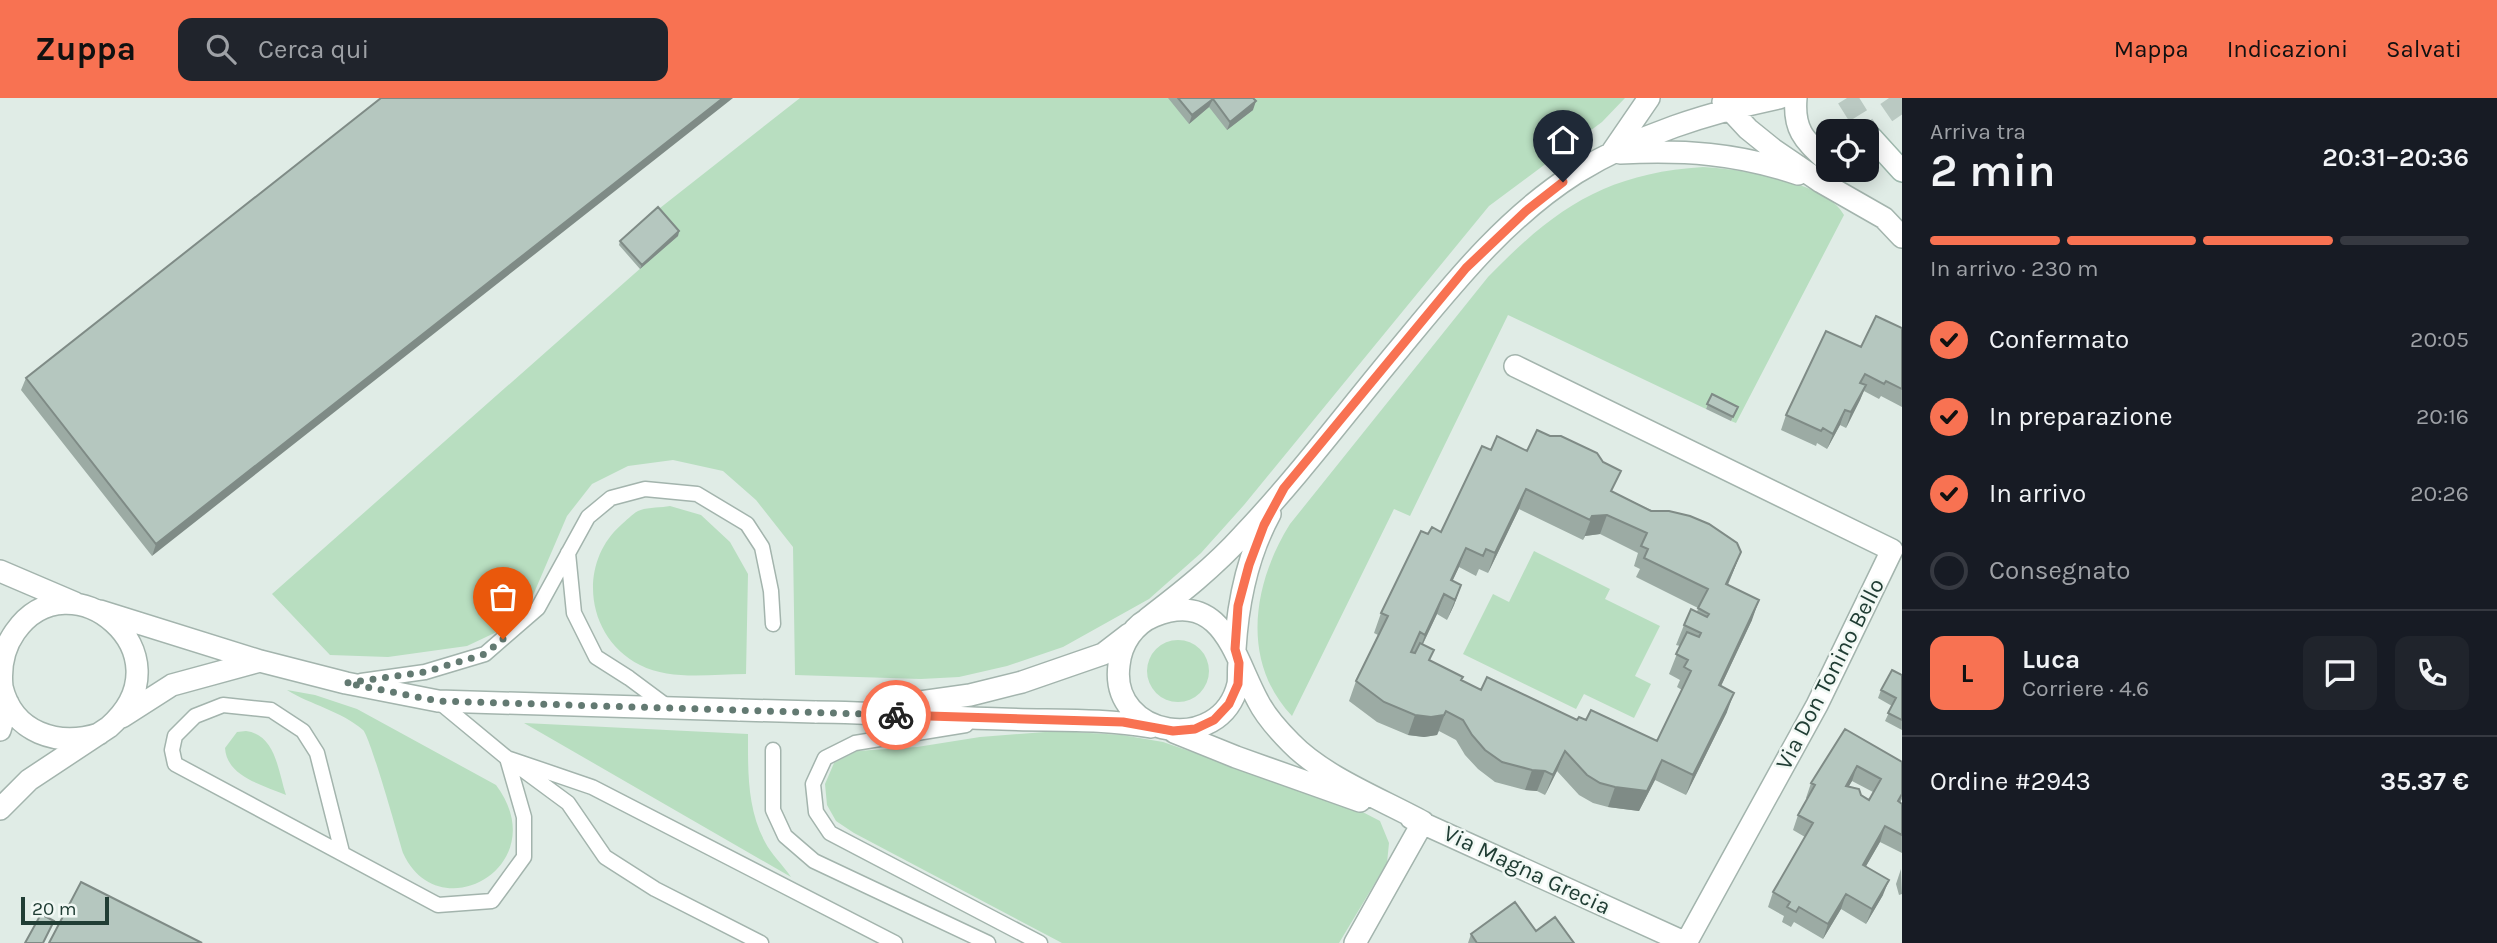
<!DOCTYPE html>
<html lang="it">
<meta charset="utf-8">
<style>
:root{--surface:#171b24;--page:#20242c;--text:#f1f3f6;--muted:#9ea1a6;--line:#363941;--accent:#f87252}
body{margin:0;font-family:Karla,sans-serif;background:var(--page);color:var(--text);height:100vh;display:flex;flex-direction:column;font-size:26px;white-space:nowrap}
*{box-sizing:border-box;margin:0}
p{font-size:23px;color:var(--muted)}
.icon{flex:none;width:38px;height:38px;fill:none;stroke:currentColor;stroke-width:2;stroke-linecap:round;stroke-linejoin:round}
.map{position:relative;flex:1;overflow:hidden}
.sheet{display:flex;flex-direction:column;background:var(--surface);width:595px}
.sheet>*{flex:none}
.buttons{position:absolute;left:1816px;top:21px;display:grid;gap:14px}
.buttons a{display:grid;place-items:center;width:63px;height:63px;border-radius:14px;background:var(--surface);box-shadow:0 4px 18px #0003;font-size:35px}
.scale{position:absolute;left:21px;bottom:18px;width:88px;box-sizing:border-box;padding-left:7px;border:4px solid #203d34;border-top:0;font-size:19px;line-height:24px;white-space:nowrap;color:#203d34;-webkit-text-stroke:5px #f1f8f4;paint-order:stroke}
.pin{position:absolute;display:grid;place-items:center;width:60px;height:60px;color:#fff;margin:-72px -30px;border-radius:50% 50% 50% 0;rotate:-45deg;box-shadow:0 0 7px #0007}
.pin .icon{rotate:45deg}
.courier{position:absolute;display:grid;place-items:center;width:70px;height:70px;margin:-35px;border:5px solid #f87252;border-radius:50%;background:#fff;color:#222;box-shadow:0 2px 9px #0007}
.overview em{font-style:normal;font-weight:600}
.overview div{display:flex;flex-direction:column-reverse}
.overview{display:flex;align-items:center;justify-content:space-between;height:119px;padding:0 28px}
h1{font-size:46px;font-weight:600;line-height:52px}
.bar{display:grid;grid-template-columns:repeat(4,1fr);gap:10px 7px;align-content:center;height:84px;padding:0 28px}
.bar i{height:9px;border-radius:5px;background:var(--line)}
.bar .on{background:var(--accent)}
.bar p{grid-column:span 4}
.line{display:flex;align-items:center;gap:18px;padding:0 28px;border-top:2px solid var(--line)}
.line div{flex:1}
.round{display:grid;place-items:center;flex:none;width:74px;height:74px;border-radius:14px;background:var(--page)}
ol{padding:0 28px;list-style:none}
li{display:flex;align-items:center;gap:21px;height:77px}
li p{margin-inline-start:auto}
li .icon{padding:7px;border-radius:50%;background:var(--accent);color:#111;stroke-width:4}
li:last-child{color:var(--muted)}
li i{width:38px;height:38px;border:4px solid var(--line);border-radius:50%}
header{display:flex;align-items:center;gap:42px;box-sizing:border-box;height:98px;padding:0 35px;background:var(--accent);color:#111}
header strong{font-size:33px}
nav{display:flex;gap:38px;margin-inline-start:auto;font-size:24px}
.search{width:490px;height:63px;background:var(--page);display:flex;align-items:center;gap:18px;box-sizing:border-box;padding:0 24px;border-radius:14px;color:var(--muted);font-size:26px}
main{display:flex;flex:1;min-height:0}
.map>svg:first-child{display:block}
.green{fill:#b8dec0}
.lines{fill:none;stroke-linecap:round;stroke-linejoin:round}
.secondary-tunnel{stroke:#bac9c2;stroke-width:21;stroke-dasharray:21 10;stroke-linecap:butt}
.service-casing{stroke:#a3b4ad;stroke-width:17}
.minor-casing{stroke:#a3b4ad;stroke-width:24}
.secondary-casing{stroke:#9eb8ad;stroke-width:24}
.service{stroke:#fff;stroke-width:14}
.minor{stroke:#fff;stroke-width:21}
.secondary{stroke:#fff;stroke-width:21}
.minor-bridge-casing{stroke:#a3b4ad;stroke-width:24;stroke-linecap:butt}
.minor-bridge{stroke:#fff;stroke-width:21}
.wall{fill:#9caba4;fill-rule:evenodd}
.shaded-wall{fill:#7f8b86}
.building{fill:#b5c7bf;stroke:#7f8b86;stroke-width:2;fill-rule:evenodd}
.done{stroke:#637a72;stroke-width:7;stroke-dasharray:0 12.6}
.route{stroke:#f87252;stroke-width:9}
.labels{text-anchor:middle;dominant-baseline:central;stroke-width:5;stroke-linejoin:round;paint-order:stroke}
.street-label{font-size:23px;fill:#203d34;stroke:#f1f8f4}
</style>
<header>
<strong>Zuppa</strong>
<div class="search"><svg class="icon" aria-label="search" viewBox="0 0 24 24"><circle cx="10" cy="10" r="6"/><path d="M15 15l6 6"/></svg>Cerca qui</div>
<nav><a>Mappa</a><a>Indicazioni</a><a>Salvati</a></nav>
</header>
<main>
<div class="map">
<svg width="1902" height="845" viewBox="0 0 1902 845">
<rect width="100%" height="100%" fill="#e0ece6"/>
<path class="green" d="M 800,0 L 1625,0 L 1602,24 L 1489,108 L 1244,407 L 1201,455 L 1149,501 L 1063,549 L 1007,568 L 959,579 L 921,581 L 795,577 L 793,449 L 756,402 L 723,373 L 673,362 L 628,368 L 592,386 L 567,418 L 531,502 L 503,531 L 467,548 L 388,559 L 330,557 L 272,496 L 677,138 L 660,110 Z
M 1703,69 C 1739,71 1826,83 1844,117 L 1736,325 L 1731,323 L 1736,313 L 1710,301 L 1706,311 L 1508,217 L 1410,418 L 1394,411 L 1292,618 C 1240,563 1253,485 1290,426 L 1488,179 C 1554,111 1606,75 1703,69 Z
M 670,408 L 701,417 L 730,444 L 748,476 L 746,576 C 712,576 671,583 640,567 C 586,540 577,466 621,427 C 626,423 632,416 638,413 C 646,409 661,410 670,408 Z
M 1534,453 L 1610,491 L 1605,501 L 1660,528 L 1635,578 L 1651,586 L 1634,620 L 1584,596 L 1576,611 L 1463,556 L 1493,496 L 1509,504 Z
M1147 573a31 31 0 1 1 62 0a31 31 0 1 1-62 0Z
M 287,592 L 315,597 L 357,611 L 496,687 C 556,767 439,834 403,755 C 398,738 370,638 363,632 C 341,613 311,607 287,592 Z
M 524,625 L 748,636 C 748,674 747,710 765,744 C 771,756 783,767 791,779 Z
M 246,633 C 276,637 278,673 286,697 C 263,687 227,679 225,650 L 237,634 Z
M 1058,633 L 1122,637 L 1163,644 L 1353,709 L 1380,723 L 1389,745 L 1387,765 L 1339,845 L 1062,845 L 854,735 L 836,723 L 827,707 L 825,686 L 834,665 L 857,653 L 917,649 L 980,639 Z"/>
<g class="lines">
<path class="secondary-tunnel" d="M 1847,0 L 1872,40
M 1889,0 L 1902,19"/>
<g class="service-casing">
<path id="service" d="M 568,455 L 574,515 L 596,559 L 629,580 L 668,609
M 361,583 L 425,574 L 485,556 L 538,510 L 588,419 L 611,400 L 645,391 L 697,396 L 747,426 L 762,449 L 771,493 L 773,526
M 438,603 L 507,660 L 568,705 L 605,759 L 655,791 L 761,845
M 966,627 L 855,645 L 825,660 L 813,686 L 816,714 L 830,735 L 1040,845
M 773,652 L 773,712 L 785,738 L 814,763 L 988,845
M 507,660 L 592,689 L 895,845
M 342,754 L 317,655 L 303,633 L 271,612 L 223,607 L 195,618 L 175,638 L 172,652 L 175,666 L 438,807 L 492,803 L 524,759 L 524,719 L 507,660"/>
</g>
<g class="minor-casing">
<path id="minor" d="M 1796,0 C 1793,34 1806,43 1829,65
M 1723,4 L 1748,31 L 1774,52 L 1821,84 L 1884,120 L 1902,139
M 1612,54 L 1649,0
M 1620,55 C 1684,52 1736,55 1798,76
M 1515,268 L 1892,452 L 1817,607 L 1686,845
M 0,473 L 75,505
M 100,513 L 260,563 L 346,585 L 438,603 L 740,612
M 1147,521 C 1181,495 1214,469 1243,437 C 1299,378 1348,312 1400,250 C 1453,186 1505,120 1576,75 C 1639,36 1708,15 1779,0
M 1235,551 C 1238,503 1247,458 1270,416
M 1239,565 C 1238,572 1239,580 1238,586 C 1221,658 1109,640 1119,567 C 1121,546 1134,526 1154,518 C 1223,491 1234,559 1258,603 C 1265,617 1279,633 1291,645 C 1324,679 1381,701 1423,724
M 899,607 L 970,597 L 1022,584 L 1103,556 L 1129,536
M 815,614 C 877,614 940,620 1002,621 C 1052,623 1101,620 1151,629
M 122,619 L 172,587 L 260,563
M 0,632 L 8,605
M 1174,634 L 1236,659 L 1360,703
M 0,711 L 29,682 L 109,629 C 192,556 70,455 15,534 C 3,551 0,569 2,589 C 13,635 58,649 99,636
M 1411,720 L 1686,845
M 1355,845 L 1423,724"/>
</g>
<g class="secondary-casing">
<path id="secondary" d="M 1872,40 L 1902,73"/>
</g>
<use href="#service" class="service"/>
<use href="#minor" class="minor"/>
<use href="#secondary" class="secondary"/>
<g class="minor-bridge-casing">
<path id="minor-bridge" d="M 740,612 L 815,614"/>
</g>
<use href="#minor-bridge" class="minor-bridge"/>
</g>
<path class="wall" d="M 381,0 L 152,458 L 21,292 L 26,280 Z
M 1168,0 L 1253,0 L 1253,12 L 1227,32 L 1209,9 L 1189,26 Z
M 679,133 L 678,138 L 640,171 L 619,147 L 620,143 Z
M 1902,230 L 1902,309 L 1881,298 L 1879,301 L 1864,293 L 1860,302 L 1846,330 L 1840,327 L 1827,351 L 1817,345 L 1816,348 L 1781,332 L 1786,317 L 1861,249 Z
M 1712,296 L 1738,309 L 1731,323 L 1706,311 Z
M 1491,352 L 1613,394 L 1741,454 L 1728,487 L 1752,522 L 1721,588 L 1727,614 L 1686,697 L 1655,682 L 1639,713 L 1608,709 L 1593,705 L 1579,697 L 1557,673 L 1545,697 L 1537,693 L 1525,692 L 1495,684 L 1478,671 L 1465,657 L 1456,642 L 1439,633 L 1437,637 L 1424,639 L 1408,637 L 1377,624 L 1349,603 L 1356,583 L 1378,537 L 1374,535 L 1381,515 L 1428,436 L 1441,434 ZM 1519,411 L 1583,442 L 1585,438 L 1600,436 L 1638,455 L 1634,468 L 1640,471 L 1636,479 L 1698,510 L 1697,514 L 1684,527 L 1676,547 L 1680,548 L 1669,576 L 1680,582 L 1677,589 L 1682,592 L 1657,643 L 1586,622 L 1577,622 L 1481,592 L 1461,582 L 1430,563 L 1423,546 L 1437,516 L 1447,522 L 1454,507 L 1461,487 L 1452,483 L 1459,469 L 1476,478 L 1479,471 L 1488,475 Z
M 1902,577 L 1902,632 L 1885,623 L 1892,608 L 1878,600 L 1881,592 Z
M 1845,631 L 1902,664 L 1902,701 L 1900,705 L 1902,706 L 1902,755 L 1880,744 L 1866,768 L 1883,797 L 1866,826 L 1841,811 L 1823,841 L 1794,824 L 1791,829 L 1782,824 L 1784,818 L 1768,809 L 1773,794 L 1805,739 L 1793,732 L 1798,717 L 1807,701 L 1806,700 L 1811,685 ZM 1852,683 L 1873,694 L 1869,702 L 1848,689 Z
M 1901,771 L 1902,796 L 1899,797 L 1896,786 Z
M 1536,833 L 1574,845 L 1468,845 L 1471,836 Z"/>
<path class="shaded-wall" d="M 723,0 L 733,0 L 152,458 L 156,446 Z
M 1213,1 L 1209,9 L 1189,26 L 1192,17 Z
M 1256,3 L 1253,12 L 1227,32 L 1230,24 Z
M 679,133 L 678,138 L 640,171 L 642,167 Z
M 1866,287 L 1860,302 L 1846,330 L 1851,314 Z
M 1845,312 L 1840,327 L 1827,351 L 1833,336 Z
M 1526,391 L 1519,411 L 1488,475 L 1495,455 Z
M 1607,417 L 1600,436 L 1585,438 L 1583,442 L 1592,418 Z
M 1466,450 L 1459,469 L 1446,497 L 1451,482 Z
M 1741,454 L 1733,474 L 1719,506 L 1726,486 Z
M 1461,487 L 1454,507 L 1447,522 Z
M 1444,496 L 1437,516 L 1418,556 L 1425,537 Z
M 1759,502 L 1752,522 L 1712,607 L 1719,587 Z
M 1734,595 L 1727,614 L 1686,697 L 1693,677 Z
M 1446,613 L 1437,637 L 1424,639 L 1408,637 L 1415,617 Z
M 1565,653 L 1557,673 L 1545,697 L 1553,677 Z
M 1662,662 L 1655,682 L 1639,713 L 1608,709 L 1615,689 Z
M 1857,668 L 1852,683 L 1840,703 L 1846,688 Z
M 1532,672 L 1545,673 L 1537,693 L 1525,692 Z
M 1885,728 L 1880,744 L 1858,782 L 1863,767 Z
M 1889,782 L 1883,797 L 1866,826 L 1872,811 Z
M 1846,796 L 1841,811 L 1823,841 L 1828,826 Z"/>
<path class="building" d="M 381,0 L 723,0 L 156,446 L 26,280 Z
M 1178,0 L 1253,0 L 1256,3 L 1230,24 L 1213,1 L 1192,17 Z
M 658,109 L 679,133 L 642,167 L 620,143 Z
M 1876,218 L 1902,230 L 1902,291 L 1886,283 L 1884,286 L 1865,276 L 1860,285 L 1866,287 L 1851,314 L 1845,312 L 1833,336 L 1823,330 L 1821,333 L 1786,317 L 1826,233 L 1861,249 Z
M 1712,296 L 1738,309 L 1733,319 L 1707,306 Z
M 1537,332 L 1550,338 L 1561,338 L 1597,355 L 1603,364 L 1621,373 L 1611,393 L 1651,413 L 1669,413 L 1690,418 L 1709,426 L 1737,445 L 1741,454 L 1726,486 L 1759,502 L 1719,587 L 1734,595 L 1693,677 L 1662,662 L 1647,693 L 1615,689 L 1600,685 L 1587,677 L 1565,653 L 1553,677 L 1545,673 L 1532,672 L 1502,664 L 1485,652 L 1472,637 L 1463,622 L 1446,613 L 1444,617 L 1431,619 L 1415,617 L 1384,604 L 1356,583 L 1388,518 L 1381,515 L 1421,433 L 1428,436 L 1432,429 L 1441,434 L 1482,348 L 1491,352 L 1497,338 L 1527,353 ZM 1526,391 L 1590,422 L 1592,418 L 1607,417 L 1647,435 L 1641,448 L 1648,451 L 1644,460 L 1708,491 L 1698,510 L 1709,516 L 1707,519 L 1691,511 L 1684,527 L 1701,535 L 1699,539 L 1687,534 L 1676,556 L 1688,562 L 1684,569 L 1691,573 L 1657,643 L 1591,612 L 1586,622 L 1579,619 L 1577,622 L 1487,579 L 1481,592 L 1461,582 L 1463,579 L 1429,562 L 1434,552 L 1420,545 L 1415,555 L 1411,554 L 1420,534 L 1425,537 L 1444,496 L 1455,502 L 1461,487 L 1451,482 L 1466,450 L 1483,458 L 1486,451 L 1495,455 Z
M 1892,572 L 1902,577 L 1902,622 L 1888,615 L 1896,600 L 1881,592 Z
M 1845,631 L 1902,664 L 1902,696 L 1898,703 L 1902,706 L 1902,737 L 1885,728 L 1863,767 L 1889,782 L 1872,811 L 1846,796 L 1828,826 L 1799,809 L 1796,814 L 1787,809 L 1790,804 L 1773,794 L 1813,725 L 1798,717 L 1815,687 L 1811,685 ZM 1857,668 L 1881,681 L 1869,702 L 1861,697 L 1859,691 L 1846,688 Z
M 81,784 L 202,845 L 49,845 Z
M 1515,804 L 1536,833 L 1555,819 L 1574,845 L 1477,845 L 1471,836 Z
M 41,816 L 54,823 L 43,845 L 25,845 Z"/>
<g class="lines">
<path class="done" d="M 503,541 L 485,556 L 425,574 L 346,585 L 438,603 L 896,617"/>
<path class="route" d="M 896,617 L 1123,624 L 1173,633 L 1195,631 L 1214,622 L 1229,606 L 1238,586 L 1239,565 L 1235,551 L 1238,508 L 1249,467 L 1264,427 L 1284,390 L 1466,170 L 1526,113 L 1563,84"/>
</g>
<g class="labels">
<g class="street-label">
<text transform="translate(1830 576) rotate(-63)">Via Don Tonino Bello</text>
<text transform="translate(1527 772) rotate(25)">Via Magna Grecia</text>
</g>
</g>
</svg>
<div class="buttons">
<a><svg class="icon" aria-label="locate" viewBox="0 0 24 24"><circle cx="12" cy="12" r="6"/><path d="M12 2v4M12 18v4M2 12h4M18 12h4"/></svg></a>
</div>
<div class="scale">20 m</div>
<div class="pin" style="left:503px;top:541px;background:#ea580c"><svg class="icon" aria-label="bag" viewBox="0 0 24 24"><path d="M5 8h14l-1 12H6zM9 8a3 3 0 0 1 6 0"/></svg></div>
<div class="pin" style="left:1563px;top:84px;background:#1f2937"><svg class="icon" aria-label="home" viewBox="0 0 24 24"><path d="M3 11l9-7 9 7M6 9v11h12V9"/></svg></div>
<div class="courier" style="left:896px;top:617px"><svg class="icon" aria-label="bike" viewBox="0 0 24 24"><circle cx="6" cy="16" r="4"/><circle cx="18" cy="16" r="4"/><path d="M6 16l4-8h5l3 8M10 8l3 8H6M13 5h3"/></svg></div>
</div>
<section class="sheet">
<div class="overview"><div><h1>2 min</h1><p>Arriva tra</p></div><em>20:31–20:36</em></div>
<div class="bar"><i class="on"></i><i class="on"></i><i class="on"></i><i></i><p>In arrivo · 230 m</p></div>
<ol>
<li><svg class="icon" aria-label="check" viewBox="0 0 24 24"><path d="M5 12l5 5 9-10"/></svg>Confermato<p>20:05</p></li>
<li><svg class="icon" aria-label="check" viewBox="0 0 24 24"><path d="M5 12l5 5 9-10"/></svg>In preparazione<p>20:16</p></li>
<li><svg class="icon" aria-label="check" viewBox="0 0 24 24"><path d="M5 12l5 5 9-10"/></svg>In arrivo<p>20:26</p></li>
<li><i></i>Consegnato</li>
</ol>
<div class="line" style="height:126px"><b class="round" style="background:var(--accent);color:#111">L</b><div><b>Luca</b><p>Corriere · 4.6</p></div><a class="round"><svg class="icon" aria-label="chat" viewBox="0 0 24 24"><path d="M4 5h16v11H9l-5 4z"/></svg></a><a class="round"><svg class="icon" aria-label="phone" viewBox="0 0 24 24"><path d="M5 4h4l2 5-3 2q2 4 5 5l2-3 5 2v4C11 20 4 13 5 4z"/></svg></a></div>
<div class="line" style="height:91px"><div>Ordine #2943</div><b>35.37 €</b></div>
</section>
</main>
